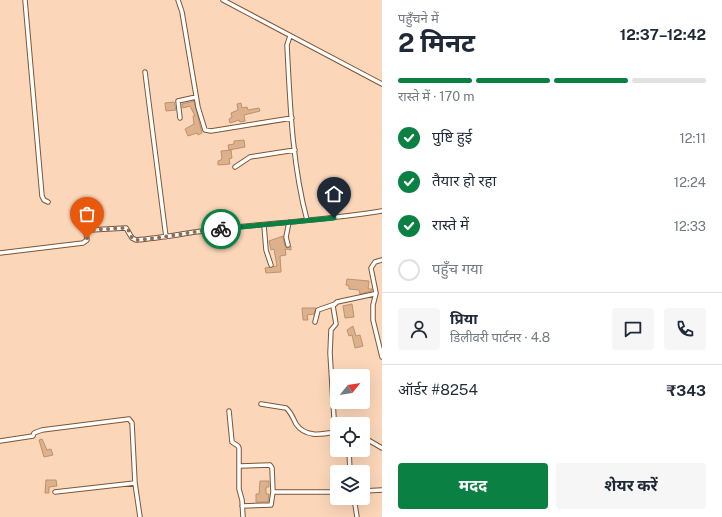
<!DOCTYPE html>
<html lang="hi">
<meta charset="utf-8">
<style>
:root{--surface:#fff;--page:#f6f6f7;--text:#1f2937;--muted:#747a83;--line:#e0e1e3;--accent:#0b8043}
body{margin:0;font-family:"Public Sans","Noto Sans Devanagari",sans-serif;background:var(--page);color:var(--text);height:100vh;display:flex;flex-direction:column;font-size:15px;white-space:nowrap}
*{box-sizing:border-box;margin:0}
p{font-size:13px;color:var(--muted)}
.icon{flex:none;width:22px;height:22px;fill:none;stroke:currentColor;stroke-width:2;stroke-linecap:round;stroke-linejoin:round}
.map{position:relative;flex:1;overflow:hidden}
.details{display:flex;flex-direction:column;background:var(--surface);width:340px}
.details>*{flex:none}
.needle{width:26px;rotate:60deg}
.buttons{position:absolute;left:330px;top:369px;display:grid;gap:8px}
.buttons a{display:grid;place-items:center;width:40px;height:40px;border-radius:4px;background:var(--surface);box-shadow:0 4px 16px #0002;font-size:20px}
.pin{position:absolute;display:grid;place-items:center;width:34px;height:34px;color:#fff;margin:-41px -17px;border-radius:50% 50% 50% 0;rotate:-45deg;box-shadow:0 0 4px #0007}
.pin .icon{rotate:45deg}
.courier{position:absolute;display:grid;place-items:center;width:40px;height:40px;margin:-20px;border:3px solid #0b8043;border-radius:50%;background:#fff;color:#222;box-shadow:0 1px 5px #0007}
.head em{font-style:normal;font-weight:700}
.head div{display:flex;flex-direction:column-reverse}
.head{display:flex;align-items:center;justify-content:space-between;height:68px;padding:0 16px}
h1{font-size:26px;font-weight:700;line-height:30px}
.bar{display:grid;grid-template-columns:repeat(4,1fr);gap:6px 4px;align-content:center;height:48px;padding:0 16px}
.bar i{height:5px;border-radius:3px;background:var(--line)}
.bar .selected{background:var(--accent)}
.bar p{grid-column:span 4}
.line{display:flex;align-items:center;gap:10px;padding:0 16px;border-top:1px solid var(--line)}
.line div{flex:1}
.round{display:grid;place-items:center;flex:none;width:42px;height:42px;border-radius:4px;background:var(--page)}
ol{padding:0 16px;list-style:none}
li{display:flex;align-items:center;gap:12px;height:44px}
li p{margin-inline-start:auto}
li .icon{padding:4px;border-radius:50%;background:var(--accent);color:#fff;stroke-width:4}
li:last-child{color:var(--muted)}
li i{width:22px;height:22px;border:2px solid var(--line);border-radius:50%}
.action{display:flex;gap:8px;margin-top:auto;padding:8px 16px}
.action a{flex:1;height:46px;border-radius:4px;background:var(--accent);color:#fff;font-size:16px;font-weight:700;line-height:46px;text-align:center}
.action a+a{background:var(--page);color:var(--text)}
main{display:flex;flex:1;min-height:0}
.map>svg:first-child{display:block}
.building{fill:#deb18d;stroke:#bc916e}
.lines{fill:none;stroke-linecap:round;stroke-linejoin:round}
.minor-casing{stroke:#7e5634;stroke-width:5.5}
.minor{stroke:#fff;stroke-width:3.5}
.done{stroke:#89705c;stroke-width:4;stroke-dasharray:0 7.2}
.route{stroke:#0b8043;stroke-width:5}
</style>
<main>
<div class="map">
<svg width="382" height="517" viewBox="0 0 382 517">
<rect width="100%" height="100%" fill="#fbd6b9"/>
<path class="building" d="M 194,101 L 202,133 L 198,135 L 197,133 L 188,136 L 185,129 L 194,124 L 193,116 L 195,116 L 190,106 L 183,108 L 182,104 Z
M 174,102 L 176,110 L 166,111 L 165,103 Z
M 241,103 L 242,108 L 247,107 L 248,110 L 259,108 L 260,111 L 244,115 L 245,121 L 240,122 L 239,120 L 230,123 L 229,119 L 232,117 L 231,113 L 238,110 L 237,104 Z
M 244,140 L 245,147 L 229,150 L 228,145 L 234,144 L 234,141 Z
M 231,150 L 232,158 L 229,159 L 230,164 L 218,165 L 218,161 L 221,160 L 222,158 L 221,151 Z
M 283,236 L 285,247 L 288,248 L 291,246 L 291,250 L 285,249 L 286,255 L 280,256 L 281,272 L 266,273 L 265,268 L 277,266 L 274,249 L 271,250 L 269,241 Z
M 347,279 L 369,281 L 368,289 L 372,289 L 372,291 L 360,294 L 359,290 L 349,289 L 349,286 L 346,285 Z
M 352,304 L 354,317 L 345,318 L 343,306 Z
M 302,308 L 316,308 L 314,314 L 307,315 L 308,320 L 303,320 Z
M 353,326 L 356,336 L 360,335 L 363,346 L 355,348 L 352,335 L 349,336 L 347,330 Z
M 42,439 L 47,450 L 51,449 L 53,455 L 44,457 L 39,440 Z
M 46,480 L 56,480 L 57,486 L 49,487 L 49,493 L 45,493 Z
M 260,481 L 269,481 L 269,487 L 266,487 L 266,494 L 269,494 L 268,502 L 256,502 L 256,494 L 259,494 Z"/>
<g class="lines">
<g class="minor-casing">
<path id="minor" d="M 25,0 L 42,196 L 44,200 L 48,202
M 178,0 L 182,12 L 198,107 L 205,130 L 211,131 L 292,118
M 223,0 L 382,84
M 290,36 L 287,45 C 290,103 292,164 307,220
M 145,72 L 166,237
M 180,118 L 178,101 L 196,97
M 235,167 L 250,157 L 295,150
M 264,225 L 266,250 L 271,265
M 288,245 L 286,237 L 289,222
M 0,253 L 83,243 L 87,240 L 86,232 L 90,230 L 126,228 L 132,238 L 136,240 C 164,238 190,232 218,229 C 272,223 328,220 382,211
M 382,260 L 375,262 L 371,268 L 376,293 L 373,305 L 373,320 L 382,357
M 315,322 L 318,310 L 335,304
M 261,404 L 286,408 C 291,412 293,418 296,424 C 305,437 320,435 334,432 L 336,434
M 229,411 L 232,442 L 238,446 L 239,448 L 239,489 L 242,500 L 243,517
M 335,434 L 330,353 L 331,330 L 336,324 L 333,306 L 337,302 L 374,294
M 363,437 L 382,448
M 0,441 L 33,436 L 34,433 L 42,430 L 129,419 L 132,423 L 135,483 L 140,517
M 349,450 L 350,472
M 240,466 L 270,465 L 272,468 L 273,492 L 271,505 L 242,506
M 363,491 L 382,490
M 55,492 L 135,483
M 273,492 L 337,492
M 354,498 L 357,517"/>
</g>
<use href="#minor" class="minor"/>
</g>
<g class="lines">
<path class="done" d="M 87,238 L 86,232 L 89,230 L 124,228 L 128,229 L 132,238 L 136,240 C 165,238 192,231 221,229"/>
<path class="route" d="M 221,229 L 334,218"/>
</g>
</svg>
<div class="buttons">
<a><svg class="needle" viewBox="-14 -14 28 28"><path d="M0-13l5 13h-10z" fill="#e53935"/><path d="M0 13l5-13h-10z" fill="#747a83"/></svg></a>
<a><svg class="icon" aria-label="locate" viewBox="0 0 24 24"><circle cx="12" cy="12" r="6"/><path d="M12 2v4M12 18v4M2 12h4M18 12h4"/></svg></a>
<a><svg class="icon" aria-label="layers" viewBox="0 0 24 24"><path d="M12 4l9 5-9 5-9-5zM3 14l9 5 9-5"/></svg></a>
</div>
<div class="pin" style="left:87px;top:238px;background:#ea580c"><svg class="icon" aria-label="bag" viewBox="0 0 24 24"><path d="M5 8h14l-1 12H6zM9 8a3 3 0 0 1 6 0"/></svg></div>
<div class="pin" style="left:334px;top:218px;background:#1f2937"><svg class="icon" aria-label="home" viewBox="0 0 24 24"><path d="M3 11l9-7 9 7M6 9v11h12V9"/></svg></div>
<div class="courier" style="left:221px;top:229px"><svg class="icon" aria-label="bike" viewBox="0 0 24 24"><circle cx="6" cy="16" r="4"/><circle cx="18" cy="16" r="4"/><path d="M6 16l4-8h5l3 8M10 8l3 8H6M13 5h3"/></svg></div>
</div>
<section class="details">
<div class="head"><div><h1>2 मिनट</h1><p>पहुँचने में</p></div><em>12:37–12:42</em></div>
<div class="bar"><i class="selected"></i><i class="selected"></i><i class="selected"></i><i></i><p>रास्ते में · 170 m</p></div>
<ol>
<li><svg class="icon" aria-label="check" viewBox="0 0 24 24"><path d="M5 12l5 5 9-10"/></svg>पुष्टि हुई<p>12:11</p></li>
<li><svg class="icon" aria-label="check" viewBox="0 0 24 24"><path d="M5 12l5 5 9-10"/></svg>तैयार हो रहा<p>12:24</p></li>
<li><svg class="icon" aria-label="check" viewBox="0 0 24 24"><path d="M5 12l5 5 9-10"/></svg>रास्ते में<p>12:33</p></li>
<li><i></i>पहुँच गया</li>
</ol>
<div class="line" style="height:72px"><a class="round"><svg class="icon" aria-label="person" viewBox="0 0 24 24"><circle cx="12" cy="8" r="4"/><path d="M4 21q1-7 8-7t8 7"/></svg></a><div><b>प्रिया</b><p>डिलीवरी पार्टनर · 4.8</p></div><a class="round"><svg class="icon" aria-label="chat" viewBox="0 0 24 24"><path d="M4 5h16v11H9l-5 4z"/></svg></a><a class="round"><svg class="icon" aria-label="phone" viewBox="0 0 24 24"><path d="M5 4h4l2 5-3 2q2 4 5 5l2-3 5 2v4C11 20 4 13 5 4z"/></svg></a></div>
<div class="line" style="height:52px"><div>ऑर्डर #8254</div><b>₹343</b></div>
<div class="action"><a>मदद</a><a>शेयर करें</a></div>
</section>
</main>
